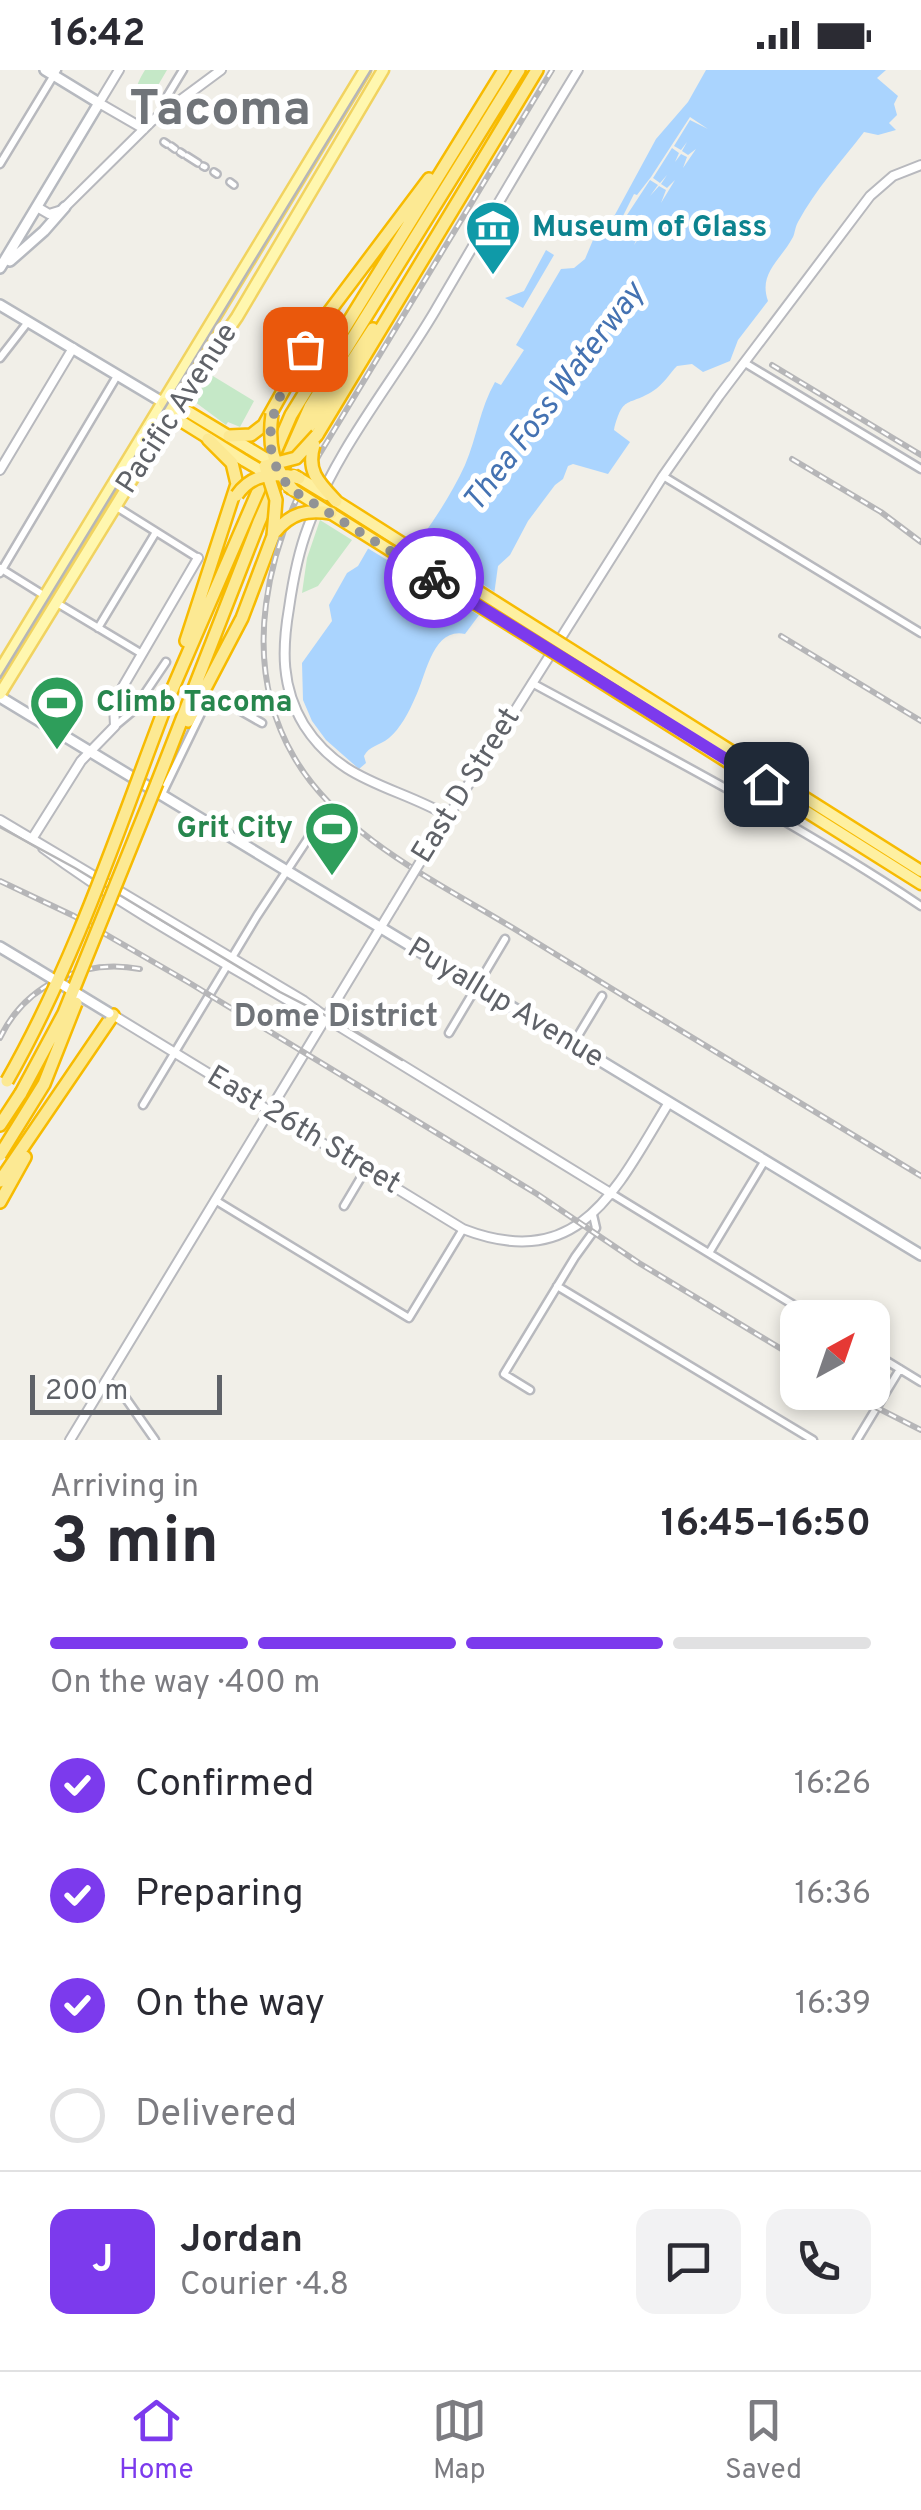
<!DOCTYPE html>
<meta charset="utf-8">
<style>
:root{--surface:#fff;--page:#f2f2f3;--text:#2b2b33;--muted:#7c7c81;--line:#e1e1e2;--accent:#7c3aed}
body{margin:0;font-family:Overpass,sans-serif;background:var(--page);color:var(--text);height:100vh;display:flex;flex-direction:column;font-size:38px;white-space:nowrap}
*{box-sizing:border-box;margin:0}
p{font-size:32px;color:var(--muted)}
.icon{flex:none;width:55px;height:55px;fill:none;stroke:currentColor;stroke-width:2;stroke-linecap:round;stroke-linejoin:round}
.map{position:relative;height:1370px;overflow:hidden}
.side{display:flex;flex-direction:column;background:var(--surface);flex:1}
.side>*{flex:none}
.needle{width:65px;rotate:40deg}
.fabs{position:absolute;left:780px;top:1230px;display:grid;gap:20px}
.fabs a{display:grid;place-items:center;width:110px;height:110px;border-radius:20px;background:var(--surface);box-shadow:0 5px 15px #0003;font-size:50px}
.scale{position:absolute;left:30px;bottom:25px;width:192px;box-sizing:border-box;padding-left:10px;border:5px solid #5f6268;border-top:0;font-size:28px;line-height:35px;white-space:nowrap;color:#5f6268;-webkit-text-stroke:8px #fff;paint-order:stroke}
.pin{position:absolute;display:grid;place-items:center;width:85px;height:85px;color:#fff;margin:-42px;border-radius:20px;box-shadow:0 5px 15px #0006}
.courier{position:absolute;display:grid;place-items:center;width:100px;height:100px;margin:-50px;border:8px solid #7c3aed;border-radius:50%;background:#fff;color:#222;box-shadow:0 2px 12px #0007}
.overview em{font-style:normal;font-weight:700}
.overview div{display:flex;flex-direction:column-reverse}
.overview{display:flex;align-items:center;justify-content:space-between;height:170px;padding:0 50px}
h1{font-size:65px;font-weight:700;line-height:75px}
.bar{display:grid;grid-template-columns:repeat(4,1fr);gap:15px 10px;align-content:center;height:120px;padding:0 50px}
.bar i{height:12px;border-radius:8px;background:var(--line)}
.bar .current{background:var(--accent)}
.bar p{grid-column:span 4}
.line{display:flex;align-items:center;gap:25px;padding:0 50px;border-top:2px solid var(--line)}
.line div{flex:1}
.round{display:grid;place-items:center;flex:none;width:105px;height:105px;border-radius:20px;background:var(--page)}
ol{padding:0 50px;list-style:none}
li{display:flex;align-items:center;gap:30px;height:110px}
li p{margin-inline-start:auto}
li .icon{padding:10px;border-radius:50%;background:var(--accent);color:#fff;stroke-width:4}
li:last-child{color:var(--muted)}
li i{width:55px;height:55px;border:5px solid var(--line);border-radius:50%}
.status{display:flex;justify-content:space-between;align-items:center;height:70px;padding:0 50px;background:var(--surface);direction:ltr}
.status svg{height:28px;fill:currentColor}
.menu{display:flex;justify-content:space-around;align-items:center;height:140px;border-top:2px solid var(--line);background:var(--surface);font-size:28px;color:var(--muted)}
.menu a{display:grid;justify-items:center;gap:5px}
.menu .current{color:var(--accent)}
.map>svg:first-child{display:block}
.green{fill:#c5e8c7}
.water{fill:#aad4fe}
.pier{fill:#f1efe8}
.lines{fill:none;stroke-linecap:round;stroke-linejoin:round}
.pedestrian-casing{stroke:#b8b9be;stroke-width:10}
.minor-casing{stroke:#b8b9be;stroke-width:11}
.tertiary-casing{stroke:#b8b9be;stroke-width:12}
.secondary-casing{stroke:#b6b9bf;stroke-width:14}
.primary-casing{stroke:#f1d360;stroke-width:15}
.trunk-casing{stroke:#f7bb02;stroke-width:15}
.motorway-casing{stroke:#f7bb02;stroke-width:16}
.pedestrian{stroke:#fff;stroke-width:5}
.minor{stroke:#fff;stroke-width:6}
.tertiary{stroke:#fff;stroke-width:8}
.secondary{stroke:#fff;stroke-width:9}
.primary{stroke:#fff7af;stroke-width:10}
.trunk{stroke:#fef0a1;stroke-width:10}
.motorway{stroke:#fce993;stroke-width:11}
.tram{stroke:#b6b6b8;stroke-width:2.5}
.rail-casing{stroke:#b6b6b8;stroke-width:6}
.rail{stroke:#fff;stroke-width:2.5;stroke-dasharray:8;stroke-linecap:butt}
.tertiary-bridge-casing{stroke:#b8b9be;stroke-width:12;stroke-linecap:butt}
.secondary-bridge-casing{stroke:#b6b9bf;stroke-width:14;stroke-linecap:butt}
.trunk-bridge-casing{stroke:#f7bb02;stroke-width:15;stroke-linecap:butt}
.motorway-bridge-casing{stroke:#f7bb02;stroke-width:16;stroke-linecap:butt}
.tertiary-bridge{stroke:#fff;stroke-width:8}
.secondary-bridge{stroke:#fff;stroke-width:9}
.trunk-bridge{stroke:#fef0a1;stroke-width:10}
.motorway-bridge{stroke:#fce993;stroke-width:11}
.done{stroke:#929395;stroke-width:10;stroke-dasharray:0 18}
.route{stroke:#7c3aed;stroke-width:12}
.labels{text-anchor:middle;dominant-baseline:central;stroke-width:10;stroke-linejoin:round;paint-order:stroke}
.culture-label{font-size:30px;font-weight:bold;fill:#0d838f;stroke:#fff;text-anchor:start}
.street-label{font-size:30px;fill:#5f6268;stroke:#fff}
.leisure-label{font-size:30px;font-weight:bold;fill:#27864d;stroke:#fff;text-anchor:start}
.water-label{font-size:32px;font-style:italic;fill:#4472b2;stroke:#fff}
.neighbourhood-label{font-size:32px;font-weight:bold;fill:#707479;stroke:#fff}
.town-label{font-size:50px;font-weight:bold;fill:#707479;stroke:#fff}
</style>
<div class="status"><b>16:42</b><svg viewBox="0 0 49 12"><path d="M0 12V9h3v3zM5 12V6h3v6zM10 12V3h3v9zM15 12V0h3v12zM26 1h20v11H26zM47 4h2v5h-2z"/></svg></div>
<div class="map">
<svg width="921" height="1370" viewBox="0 0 921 1370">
<rect width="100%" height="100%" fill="#f1efe8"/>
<path class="green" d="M 145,0 L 167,0 L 143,41 C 129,30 137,13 145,0 Z
M 208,303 L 254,331 L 240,357 L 228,352 L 226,355 L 191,329 Z
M 320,450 L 352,470 L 318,516 L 302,523 L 307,488 Z"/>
<path class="water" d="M 706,0 L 886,0 L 877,8 L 898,26 L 894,34 L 897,45 L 889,53 L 896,60 L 878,65 L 864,62 C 841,92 815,120 798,152 C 795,157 795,163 793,167 C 781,190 758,203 768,231 L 738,270 L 730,291 L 703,302 L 692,294 L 677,296 C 670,303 663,315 653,321 C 628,337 623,324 614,360 L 630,372 L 608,404 L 573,394 L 568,396 L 563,409 L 555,415 L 528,451 L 510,485 L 498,496 L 494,525 L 465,564 C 432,557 426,607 415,628 C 409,642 400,659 389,668 C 379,676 369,676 364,686 L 366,693 L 359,699 L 326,670 L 312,651 L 303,630 L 302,593 L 332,551 L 329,535 L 347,503 L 358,496 L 369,477 L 418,470 L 424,464 C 439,443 454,419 465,395 C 477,367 480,338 495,312 L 501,315 L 524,280 L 516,275 L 561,199 L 574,198 L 585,189 L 593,170 L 611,152 L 656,69 L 688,32 Z
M 546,180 L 554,185 L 523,238 L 505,228 L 524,221 Z"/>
<path class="pier" d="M 690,47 L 708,59 L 690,50 L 674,76 L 681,80 L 687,72 L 682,81 L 688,85 L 696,79 L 683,98 L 687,87 L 681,84 L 675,92 L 679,83 L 672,78 L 653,108 L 660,113 L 667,105 L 661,114 L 667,118 L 675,110 L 661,133 L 666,120 L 659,116 L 650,126 L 658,115 L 650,110 L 625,148 L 633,154 L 642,144 L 635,155 L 641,159 L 651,150 L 634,175 L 640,161 L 632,157 L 625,167 L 631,156 L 621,150 L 634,124 L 637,125 L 651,107 Z
M 382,467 L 398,470 L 412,467 L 499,525 L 485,549 L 364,476 Z"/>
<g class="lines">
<g class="pedestrian-casing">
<path id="pedestrian" d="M 164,72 L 167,74
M 171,76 L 175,79
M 180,82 L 183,84
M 187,86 L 198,93
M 203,96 L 205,97
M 214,102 L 217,104
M 230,112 L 234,115"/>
</g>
<g class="minor-casing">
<path id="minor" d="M 166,40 L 166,28 L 183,0
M 0,94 L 57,0
M 0,288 L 28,252
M 745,293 L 921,399
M 663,406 L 921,563
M 115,436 L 198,488
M 0,498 L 45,526
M 0,503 L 117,306
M 57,533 L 142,584
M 98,558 L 156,462
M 532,613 C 663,684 797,753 921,836
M 115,656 L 133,641 L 166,592
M 161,726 L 206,633 L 212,628 L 220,629 L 262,653
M 449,963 L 505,869
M 573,974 L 602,926
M 143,1035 L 257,846 L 319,752
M 612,1124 L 815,1248
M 215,1130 L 409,1248 L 463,1159
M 344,1136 L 366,1099
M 709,1183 L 764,1092
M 557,1216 L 813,1370
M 872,1282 L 921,1312
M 106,1310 L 122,1323 L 155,1370
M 530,1320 L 504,1304 L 575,1187 L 596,1158 L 593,1145
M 857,1370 L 900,1299"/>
</g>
<g class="tertiary-casing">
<path id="tertiary" d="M 119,0 L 99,33 L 144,59
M 37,137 L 49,144 L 62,140 L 152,51 L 221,0
M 0,400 L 73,278
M 448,746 C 394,715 341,713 304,655 C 281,617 282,579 289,538 C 293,510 298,483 308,457 C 336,379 393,312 435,241 C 482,161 529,80 578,0
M 0,750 L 304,931 L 337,955 L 612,1124
M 446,750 L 663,406 L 719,326 L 870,126 L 893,106 L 921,95
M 32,769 L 81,691 L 115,656 L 114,635 L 118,625 L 198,488
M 43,778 C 128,841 222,891 313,945 L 322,946
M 113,945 L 463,1159 C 580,1204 616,1119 668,1034
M 70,1370 L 393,837"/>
</g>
<g class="secondary-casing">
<path id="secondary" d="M 10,191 L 44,161 L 65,137
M 0,198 L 99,33 L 45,0
M 0,235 L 164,333
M 0,627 L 921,1185
M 0,877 L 35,898"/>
</g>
<g class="primary-casing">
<path id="primary" d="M 0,600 L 365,0
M 0,624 L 192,312 L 237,247 L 383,0"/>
</g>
<g class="trunk-casing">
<path id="trunk" d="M 164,333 L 171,345 L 245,391
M 164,333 L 177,335 L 250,379
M 336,431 L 407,476
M 597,596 L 921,801
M 591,606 L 921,814"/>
</g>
<g class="motorway-casing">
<path id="motorway" d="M 317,365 L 537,0
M 229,366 L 251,365 L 264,355 L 323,250 L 429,109
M 301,369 L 373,259
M 186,571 L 237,414 L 232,393 L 208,369
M 169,627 L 291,345 L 504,0
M 188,651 L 242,548 L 273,466
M 157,713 L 259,452 L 310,337 L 519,0
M 0,1055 L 21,1023
M 0,1111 L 113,945
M 0,1132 L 25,1087"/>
</g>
<use href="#pedestrian" class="pedestrian"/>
<use href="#minor" class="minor"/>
<use href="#tertiary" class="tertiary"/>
<use href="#secondary" class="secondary"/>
<use href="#primary" class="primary"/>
<use href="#trunk" class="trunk"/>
<use href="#motorway" class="motorway"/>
<path class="tram" d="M 0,608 L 371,0
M 0,757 L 75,798 L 280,922 L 342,954 L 402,990"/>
<g class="rail-casing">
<path id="rail" d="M 552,0 L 319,385 C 267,476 238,591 294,687 C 341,769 448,817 526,866 C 657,947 789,1026 921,1106
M 772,295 L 921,385
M 792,389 L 881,442 L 921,472
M 781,566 L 921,651
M 0,811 L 74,846 L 188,912 L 537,1124 L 639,1193 L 798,1289
M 0,968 C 25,915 83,888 140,899
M 846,1322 L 921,1360"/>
</g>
<use href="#rail" class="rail"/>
<g class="tertiary-bridge-casing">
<path id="tertiary-bridge" d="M 393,837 L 442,756"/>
</g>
<g class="secondary-bridge-casing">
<path id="secondary-bridge" d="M 35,898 L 109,943"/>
</g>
<g class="trunk-bridge-casing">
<path id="trunk-bridge" d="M 250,379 L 275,394
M 245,391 L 272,407
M 294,405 L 327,425
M 287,416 L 591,606
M 407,476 L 597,596"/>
</g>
<g class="motorway-bridge-casing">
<path id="motorway-bridge" d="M 272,344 C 268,373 272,397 293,420
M 314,375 C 306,401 319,413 336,431
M 237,425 C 252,403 275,402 299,408
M 275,462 C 291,443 307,439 331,443
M 273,466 L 276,430 L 265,396 L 296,388 L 317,365
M 7,1011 C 76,890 119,757 169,627
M 21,1023 L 64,943 L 157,713
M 0,1085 L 44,1014 L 76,933"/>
</g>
<use href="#tertiary-bridge" class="tertiary-bridge"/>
<use href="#secondary-bridge" class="secondary-bridge"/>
<use href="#trunk-bridge" class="trunk-bridge"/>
<use href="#motorway-bridge" class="motorway-bridge"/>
</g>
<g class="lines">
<path class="done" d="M 305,279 C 279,324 249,374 292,420 L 434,508"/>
<path class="route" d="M 434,508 L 766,714"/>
</g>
<defs>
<g id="museum-pin" transform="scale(2.875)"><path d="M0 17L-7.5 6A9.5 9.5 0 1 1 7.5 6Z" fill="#0f9aa8" stroke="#fff"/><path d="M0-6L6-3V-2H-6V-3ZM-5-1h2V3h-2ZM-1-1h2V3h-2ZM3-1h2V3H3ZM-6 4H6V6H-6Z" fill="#fff"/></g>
<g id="stadium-pin" transform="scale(2.875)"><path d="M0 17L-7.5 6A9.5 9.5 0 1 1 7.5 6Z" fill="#2e9e5b" stroke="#fff"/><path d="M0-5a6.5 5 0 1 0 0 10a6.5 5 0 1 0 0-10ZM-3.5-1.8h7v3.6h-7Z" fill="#fff"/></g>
</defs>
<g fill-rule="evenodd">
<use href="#museum-pin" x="493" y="158"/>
<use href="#stadium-pin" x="57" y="633"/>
<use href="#stadium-pin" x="332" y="759"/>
</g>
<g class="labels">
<g class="culture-label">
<text x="532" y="158">Museum of Glass</text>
</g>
<g class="street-label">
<text transform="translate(178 339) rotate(-57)">Pacific Avenue</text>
<text transform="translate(467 716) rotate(-58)">East D Street</text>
<text transform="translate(505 934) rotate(31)">Puyallup Avenue</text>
<text transform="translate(303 1061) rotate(31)">East 26th Street</text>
</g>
<g class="leisure-label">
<text x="96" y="633">Climb Tacoma</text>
<text x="293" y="759" text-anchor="end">Grit City</text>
</g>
<g class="water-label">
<text transform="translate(555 328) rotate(-53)">Thea Foss Waterway</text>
</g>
<g class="neighbourhood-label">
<text x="336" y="948">Dome District</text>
</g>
<g class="town-label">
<text x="220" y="41">Tacoma</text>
</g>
</g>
</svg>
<div class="fabs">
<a><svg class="needle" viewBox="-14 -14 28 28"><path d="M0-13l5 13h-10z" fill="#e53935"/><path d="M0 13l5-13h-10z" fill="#7c7c81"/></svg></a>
</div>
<div class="scale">200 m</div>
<div class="pin" style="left:305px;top:279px;background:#ea580c"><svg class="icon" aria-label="bag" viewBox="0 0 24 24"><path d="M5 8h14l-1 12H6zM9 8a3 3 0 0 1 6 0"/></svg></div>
<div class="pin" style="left:766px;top:714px;background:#1f2937"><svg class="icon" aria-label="home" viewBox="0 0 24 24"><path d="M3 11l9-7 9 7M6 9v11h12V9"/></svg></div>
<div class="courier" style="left:434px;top:508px"><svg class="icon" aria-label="bike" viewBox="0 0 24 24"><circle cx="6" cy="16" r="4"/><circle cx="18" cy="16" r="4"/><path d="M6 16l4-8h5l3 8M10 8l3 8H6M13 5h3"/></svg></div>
</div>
<section class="side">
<div class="overview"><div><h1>3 min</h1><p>Arriving in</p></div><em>16:45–16:50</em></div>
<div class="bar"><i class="current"></i><i class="current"></i><i class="current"></i><i></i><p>On the way · 400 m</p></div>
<ol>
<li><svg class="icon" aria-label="check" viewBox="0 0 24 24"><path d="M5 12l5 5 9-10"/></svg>Confirmed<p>16:26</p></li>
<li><svg class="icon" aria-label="check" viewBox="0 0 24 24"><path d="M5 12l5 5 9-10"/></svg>Preparing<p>16:36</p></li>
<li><svg class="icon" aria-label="check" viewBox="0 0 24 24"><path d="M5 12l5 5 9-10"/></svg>On the way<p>16:39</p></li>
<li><i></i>Delivered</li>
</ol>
<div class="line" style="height:180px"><b class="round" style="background:var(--accent);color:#fff">J</b><div><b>Jordan</b><p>Courier · 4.8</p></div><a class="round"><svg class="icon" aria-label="chat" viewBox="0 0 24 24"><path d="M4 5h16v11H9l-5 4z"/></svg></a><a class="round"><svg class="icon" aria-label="phone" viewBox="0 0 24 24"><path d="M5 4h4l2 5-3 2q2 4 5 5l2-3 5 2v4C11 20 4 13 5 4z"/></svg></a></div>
</section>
<nav class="menu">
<a class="current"><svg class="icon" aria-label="home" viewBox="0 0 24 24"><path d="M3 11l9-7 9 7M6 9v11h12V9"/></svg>Home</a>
<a><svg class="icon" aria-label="map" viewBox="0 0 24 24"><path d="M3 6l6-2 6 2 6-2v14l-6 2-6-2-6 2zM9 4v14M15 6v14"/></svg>Map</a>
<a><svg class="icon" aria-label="saved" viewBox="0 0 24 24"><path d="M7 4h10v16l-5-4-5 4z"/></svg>Saved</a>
</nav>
